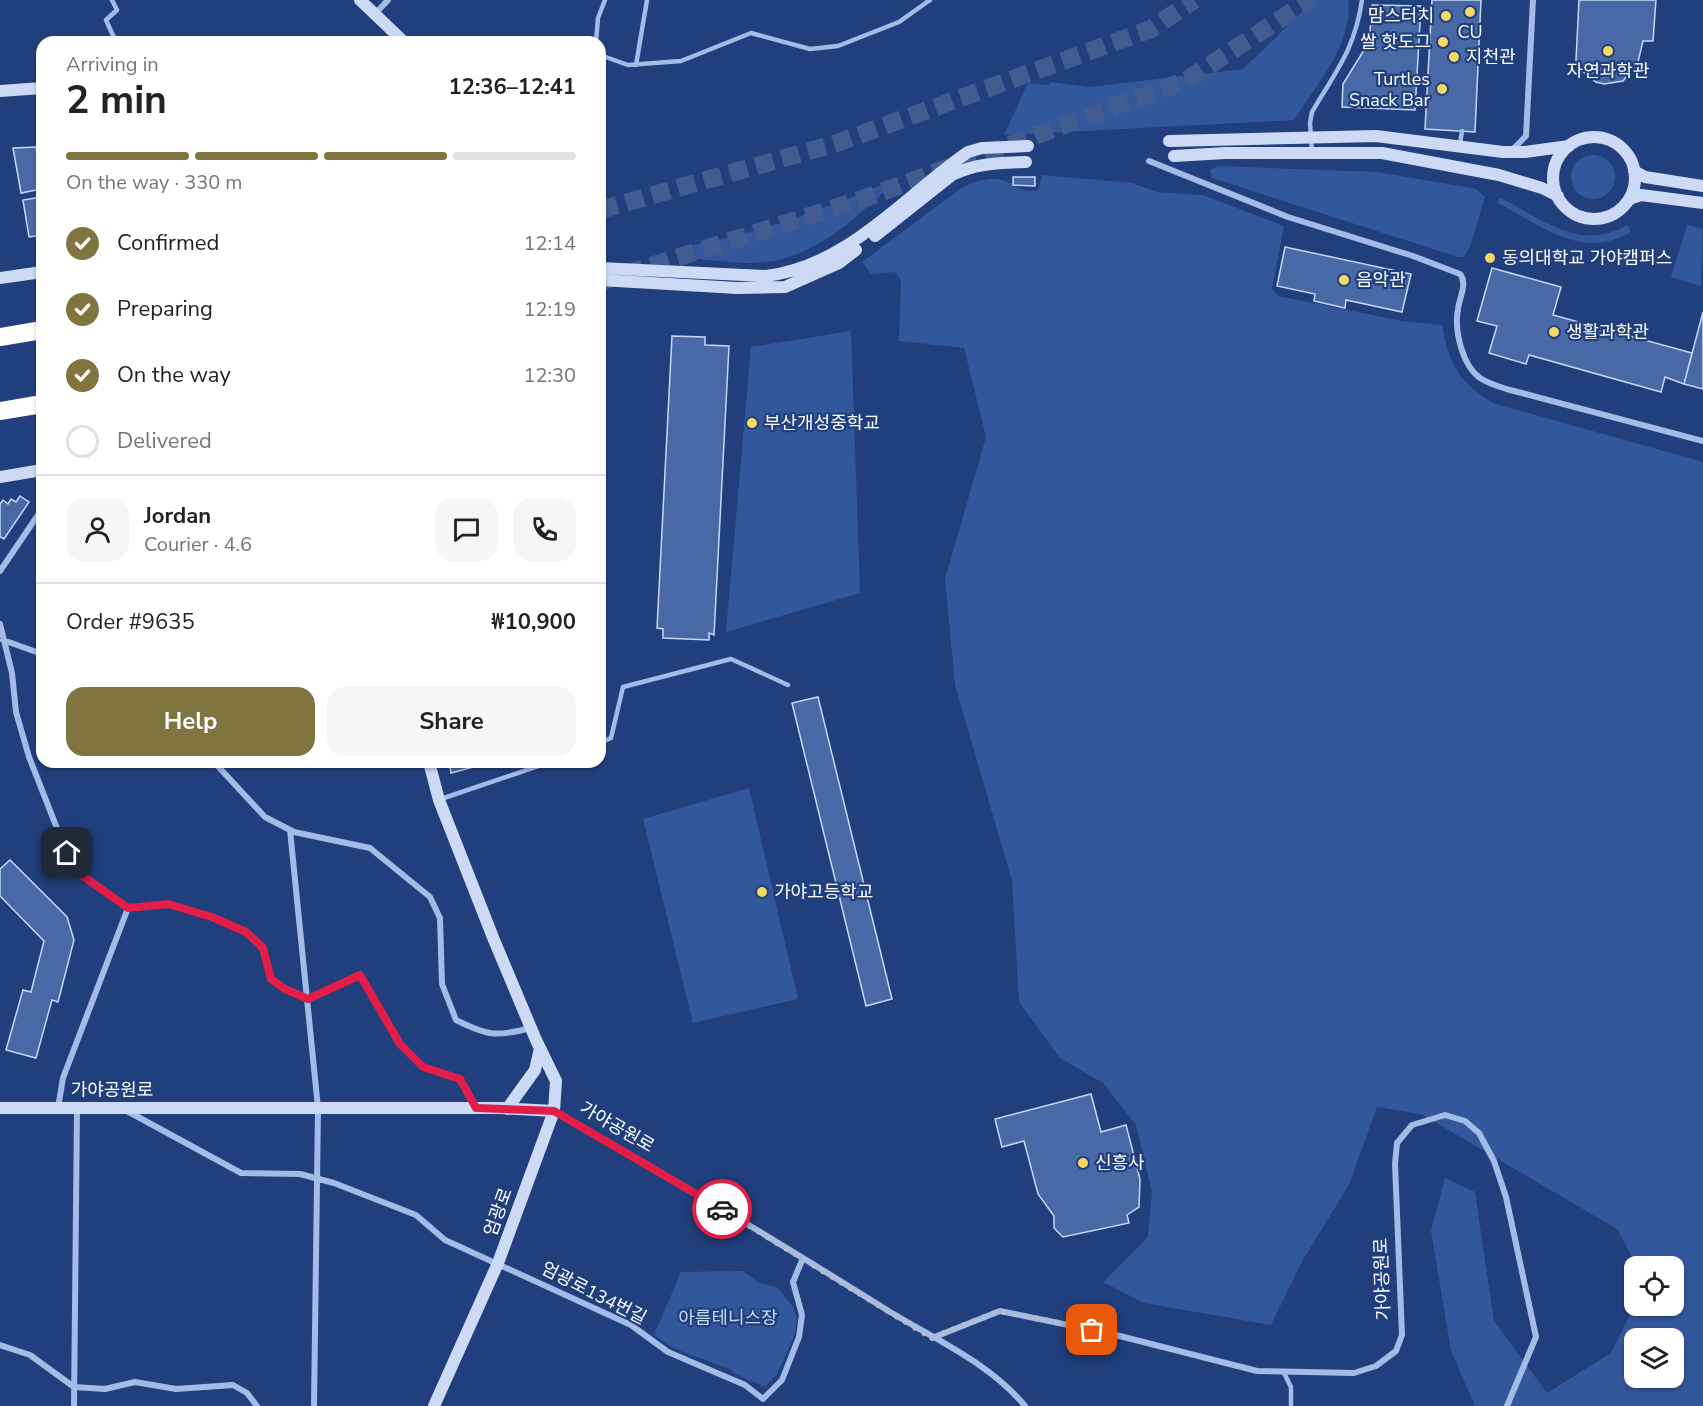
<!DOCTYPE html>
<meta charset="utf-8">
<style>
:root{--surface:#fff;--page:#f6f6f6;--text:#222;--muted:#767676;--line:#e0e0e0;--accent:#807440}
body{margin:0;font-family:"Nunito Sans","Noto Sans KR",sans-serif;background:var(--page);color:var(--text);height:100vh;display:flex;flex-direction:column;font-size:22px;white-space:nowrap}
*{box-sizing:border-box;margin:0}
p{font-size:20px;color:var(--muted)}
.icon{flex:none;width:33px;height:33px;fill:none;stroke:currentColor;stroke-width:2;stroke-linecap:round;stroke-linejoin:round}
.map{position:relative;flex:1;overflow:hidden}
.side{position:absolute;left:36px;top:36px;width:570px;height:732px;display:flex;flex-direction:column;background:var(--surface);border-radius:18px;box-shadow:0 2px 4px #0004}
.side>*{flex:none}
.buttons{position:absolute;left:1624px;top:1256px;display:grid;gap:12px}
.buttons a{display:grid;place-items:center;width:60px;height:60px;border-radius:12px;background:var(--surface);box-shadow:0 2px 4px #0004;font-size:30px}
.pin{position:absolute;display:grid;place-items:center;width:51px;height:51px;color:#fff;margin:-26px;border-radius:12px;box-shadow:0 3px 9px #0006}
.courier{position:absolute;display:grid;place-items:center;width:60px;height:60px;margin:-30px;border:4px solid #e11d48;border-radius:50%;background:#fff;color:#222;box-shadow:0 2px 8px #0007}
.head em{font-style:normal;font-weight:700}
.head div{display:flex;flex-direction:column-reverse}
.head{display:flex;align-items:center;justify-content:space-between;height:102px;padding:0 30px}
h1{font-size:39px;font-weight:700;line-height:45px}
.bar{display:grid;grid-template-columns:repeat(4,1fr);gap:9px 6px;align-content:center;height:72px;padding:0 30px}
.bar i{height:8px;border-radius:4px;background:var(--line)}
.bar .selected{background:var(--accent)}
.bar p{grid-column:span 4}
.line{display:flex;align-items:center;gap:15px;padding:0 30px;border-top:2px solid var(--line)}
.line div{flex:1}
.round{display:grid;place-items:center;flex:none;width:63px;height:63px;border-radius:18px;background:var(--page)}
ol{padding:0 30px;list-style:none}
li{display:flex;align-items:center;gap:18px;height:66px}
li p{margin-inline-start:auto}
li .icon{padding:6px;border-radius:50%;background:var(--accent);color:#fff;stroke-width:4}
li:last-child{color:var(--muted)}
li i{width:33px;height:33px;border:3px solid var(--line);border-radius:50%}
.cta{display:flex;gap:12px;margin-top:auto;padding:12px 30px}
.cta a{flex:1;height:69px;border-radius:18px;background:var(--accent);color:#fff;font-size:24px;font-weight:700;line-height:69px;text-align:center}
.cta a+a{background:var(--page);color:var(--text)}
.map>svg:first-child{display:block}
.green{fill:#33579b;fill-rule:evenodd}
.building{fill:#4969a6;stroke:#c6d7f5;stroke-width:1.5}
.lines{fill:none;stroke-linecap:round;stroke-linejoin:round}
.highway-tunnel{stroke:#415c90;stroke-width:18;stroke-dasharray:18 9;stroke-linecap:butt}
.lane{stroke:#a3bbe7;stroke-width:4.5}
.street{stroke:#a3bbe7;stroke-width:6}
.secondary{stroke:#cddaf5;stroke-width:12}
.highway{stroke:#fff;stroke-width:18}
.done{stroke:#b1bcd1;stroke-width:6;stroke-dasharray:0 10.8}
.route{stroke:#e11d48;stroke-width:8}
.poi-dot{fill:#f4d964;stroke:#203f7c;stroke-width:2}
.labels{text-anchor:middle;dominant-baseline:central;stroke-width:4.5;stroke-linejoin:round;paint-order:stroke}
.poi-label{font-size:18px;fill:#fff;stroke:#203f7c;text-anchor:start}
.street-label{font-size:18px;fill:#fff;stroke:#203f7c}
.park-label{font-size:18px;fill:#c6d7f5;stroke:#203f7c}
</style>
<div class="map">
<svg width="1703" height="1406" viewBox="0 0 1703 1406">
<rect width="100%" height="100%" fill="#203f7c"/>
<path class="green" d="M 1307,0 L 1348,0 C 1354,42 1316,86 1294,120 L 1004,135 L 1028,83 L 1048,85 L 1051,82 L 1089,87 L 1243,69 L 1302,12 Z
M1571 177a22 22 0 1 1 44 0a22 22 0 1 1-44 0Z
M 1218,166 L 1378,172 L 1476,189 L 1485,197 L 1470,247 L 1464,257 L 1458,257 L 1212,178 L 1210,170 Z
M 1042,175 L 1132,183 L 1157,192 L 1203,195 L 1284,226 L 1272,289 L 1278,296 L 1402,321 L 1442,325 C 1449,365 1459,382 1493,403 L 1703,462 L 1703,1406 L 1475,1406 L 1451,1351 L 1431,1231 L 1445,1178 L 1475,1192 L 1494,1321 L 1547,1393 L 1611,1353 L 1635,1305 L 1674,1305 L 1674,1266 L 1637,1266 L 1617,1229 L 1421,1114 L 1377,1107 L 1349,1185 L 1304,1258 L 1271,1325 L 1144,1303 L 1103,1282 L 1148,1237 L 1152,1192 L 1136,1125 L 1103,1083 L 1060,1058 L 1019,1002 L 1012,881 L 955,685 L 945,579 L 986,437 L 964,348 L 899,341 L 901,280 L 895,272 L 871,274 L 862,262 L 960,189 C 972,183 988,176 1002,180 C 1017,184 1019,194 1038,190 ZM 1635,1338 L 1674,1338 L 1674,1377 L 1635,1377 Z
M 900,177 C 860,213 822,255 766,262 C 741,265 713,260 688,258 L 682,254 L 682,247 C 755,235 832,207 900,177 Z
M 1499,197 C 1541,218 1580,253 1627,225 L 1631,232 C 1581,261 1541,225 1498,203 Z
M 1687,225 L 1703,229 L 1701,286 L 1671,277 Z
M 851,331 L 860,593 L 726,632 L 751,347 Z
M 749,788 L 798,999 L 693,1023 L 643,819 Z
M 743,1271 L 759,1283 L 777,1287 L 793,1307 L 797,1319 L 795,1334 L 777,1374 L 765,1387 L 735,1374 L 730,1369 L 675,1349 L 654,1335 L 681,1272 Z"/>
<path class="building" d="M 1432,0 L 1481,0 L 1475,132 L 1425,129 Z
M 1579,0 L 1656,0 L 1653,41 L 1643,41 L 1638,62 L 1623,81 L 1604,84 L 1596,82 L 1580,69 L 1576,60 Z
M 1372,5 L 1421,6 L 1415,110 L 1342,107 L 1343,84 L 1364,50 L 1370,32 Z
M 36,147 L 42,189 L 21,193 L 13,148 Z
M 1013,177 L 1035,177 L 1035,186 L 1013,185 Z
M 42,197 L 42,235 L 29,237 L 23,200 Z
M 1285,247 L 1411,274 L 1402,312 L 1346,300 L 1345,308 L 1314,301 L 1315,294 L 1277,286 Z
M 1492,268 L 1561,287 L 1553,315 L 1692,353 L 1684,384 L 1665,377 L 1661,392 L 1529,355 L 1526,364 L 1489,353 L 1497,326 L 1477,321 Z
M 1703,312 L 1703,389 L 1684,384 Z
M 672,336 L 705,337 L 705,345 L 729,346 L 714,635 L 709,633 L 709,640 L 663,638 L 663,629 L 657,628 Z
M 20,496 L 29,502 L 4,539 L 0,537 L 0,504 L 3,500 L 8,504 L 11,499 L 16,502 Z
M 818,697 L 892,999 L 866,1006 L 792,703 Z
M 449,762 L 480,762 L 481,765 L 451,773 Z
M 10,860 L 67,917 L 74,940 L 58,1002 L 52,1000 L 36,1058 L 6,1050 L 23,990 L 31,992 L 44,941 L 0,896 L 0,869 Z
M 1091,1094 L 1101,1132 L 1126,1125 L 1140,1179 L 1139,1207 L 1127,1215 L 1129,1223 L 1063,1237 L 1054,1228 L 1054,1216 L 1038,1194 L 1024,1141 L 1002,1147 L 995,1119 Z"/>
<g class="lines">
<path class="highway-tunnel" d="M 600,210 L 834,144 L 1151,29 L 1194,0
M 600,282 L 857,201 L 1185,81 L 1310,0"/>
<path class="lane" d="M 112,0 L 117,10 L 106,20 L 116,42
M 596,42 L 598,18 L 605,0
M 600,55 L 628,65 L 681,61 L 751,33 L 810,49 L 838,46 L 899,22 L 930,0
M 636,65 L 647,0
M 1460,144 L 1462,131
M 1312,152 L 1310,123 L 1312,112 C 1336,71 1355,49 1362,0
M 600,743 L 611,738 L 623,687 L 731,659 L 788,685
M 441,799 L 550,762
M 1283,1371 L 1291,1387 L 1291,1406"/>
<path class="street" d="M 375,14 L 388,0
M 1513,149 L 1526,136 L 1533,0
M 1149,161 L 1288,217 L 1413,256 L 1460,274 C 1468,283 1459,299 1458,309 C 1454,330 1462,365 1480,378 C 1489,384 1500,387 1510,390 L 1703,441
M 0,571 L 42,509
M 0,624 L 12,673 L 16,712 L 29,757 L 73,869 L 128,908 L 168,904 L 212,917 L 246,932 L 263,948 L 271,979 L 285,989 L 308,999 L 360,975 L 400,1044 L 423,1067 L 460,1079 L 476,1107
M 3,640 L 42,654
M 214,762 L 265,817 L 294,832 L 370,848 L 430,897 L 440,918 L 442,984 L 456,1020 C 488,1036 496,1037 531,1028
M 290,830 L 318,1108 L 314,1406
M 58,1108 L 63,1078 L 128,908
M 127,1111 L 241,1173 L 300,1174 L 334,1183 L 416,1215 L 445,1240 L 631,1325 L 668,1352 L 745,1385 L 763,1399 L 782,1380 L 799,1337 L 802,1315 L 793,1282 L 803,1258
M 554,1111 C 667,1175 778,1242 887,1310 C 934,1339 990,1363 1025,1406
M 932,1338 L 1000,1311 L 1112,1334 L 1257,1371 L 1354,1373 L 1376,1366 L 1396,1351 L 1402,1335 L 1395,1164 L 1397,1143 L 1412,1125 L 1445,1115 L 1465,1121 L 1479,1133 L 1494,1161 L 1506,1197 L 1536,1337 L 1507,1406
M 0,1345 L 30,1355 L 74,1387 L 105,1389 L 135,1382 L 176,1389 L 233,1385 L 247,1393 L 257,1406
M 74,1406 L 77,1108"/>
<path class="secondary" d="M 360,0 L 404,42
M 0,91 L 42,88
M1553 178a41 41 0 1 1 82 0a41 41 0 1 1-82 0Z
M 1169,141 L 1376,136 L 1503,152 L 1525,152 L 1569,146
M 1174,156 L 1225,153 L 1382,153 L 1499,175 L 1542,188 L 1558,196
M 1634,171 L 1645,177 L 1703,186
M 1629,199 L 1641,195 L 1703,203
M 875,236 L 952,175 C 976,163 999,163 1026,162
M 600,268 L 766,276 C 848,266 903,197 968,152 L 982,148 L 1028,146
M 0,278 L 42,272
M 600,280 L 737,288 L 785,287 L 839,263 L 856,250
M 0,477 L 42,470
M 429,762 L 439,800 L 494,940 L 536,1040 L 556,1081 L 554,1111 L 498,1263 L 434,1406
M 0,1108 L 501,1108 L 554,1111
M 507,1109 L 535,1070 L 540,1048"/>
<path class="highway" d="M 0,337 L 42,330
M 0,411 L 42,404"/>
</g>
<g class="lines">
<path class="done" d="M 722,1209 L 932,1338 L 1000,1311 L 1092,1330"/>
<path class="route" d="M 67,853 L 73,869 L 128,908 L 168,904 L 212,917 L 246,932 L 263,948 L 271,979 L 285,989 L 308,999 L 360,975 L 400,1044 L 423,1067 L 460,1079 L 476,1108 L 554,1111 L 722,1209"/>
</g>
<g class="poi-dot">
<circle cx="1470" cy="12" r="6"/>
<circle cx="1446" cy="16" r="6"/>
<circle cx="1443" cy="42" r="6"/>
<circle cx="1608" cy="51" r="6"/>
<circle cx="1454" cy="57" r="6"/>
<circle cx="1442" cy="89" r="6"/>
<circle cx="1490" cy="258" r="6"/>
<circle cx="1344" cy="280" r="6"/>
<circle cx="1554" cy="332" r="6"/>
<circle cx="752" cy="423" r="6"/>
<circle cx="762" cy="892" r="6"/>
<circle cx="1083" cy="1163" r="6"/>
</g>
<g class="labels">
<g class="poi-label">
<text x="1434" y="16" text-anchor="end">맘스터치</text>
<text x="1470" y="32" text-anchor="middle">CU</text>
<text x="1431" y="42" text-anchor="end">쌀 핫도그</text>
<text x="1466" y="57">지천관</text>
<text x="1608" y="71" text-anchor="middle">자연과학관</text>
<text x="1430" y="79" text-anchor="end">Turtles<tspan x="1430" dy="21">Snack Bar</tspan></text>
<text x="1502" y="258">동의대학교 가야캠퍼스</text>
<text x="1356" y="280">음악관</text>
<text x="1566" y="332">생활과학관</text>
<text x="764" y="423">부산개성중학교</text>
<text x="774" y="892">가야고등학교</text>
<text x="1095" y="1163">신흥사</text>
</g>
<g class="street-label">
<text x="112" y="1090">가야공원로</text>
<text transform="translate(617 1127) rotate(30)">가야공원로</text>
<text transform="translate(498 1212) rotate(-70)">엄광로</text>
<text transform="translate(1382 1279) rotate(-92)">가야공원로</text>
<text transform="translate(594 1293) rotate(27)">엄광로134번길</text>
</g>
<g class="park-label">
<text x="728" y="1318">아름테니스장</text>
</g>
</g>
</svg>
<div class="buttons">
<a><svg class="icon" aria-label="locate" viewBox="0 0 24 24"><circle cx="12" cy="12" r="6"/><path d="M12 2v4M12 18v4M2 12h4M18 12h4"/></svg></a>
<a><svg class="icon" aria-label="layers" viewBox="0 0 24 24"><path d="M12 4l9 5-9 5-9-5zM3 14l9 5 9-5"/></svg></a>
</div>
<div class="pin" style="left:1092px;top:1330px;background:#ea580c"><svg class="icon" aria-label="bag" viewBox="0 0 24 24"><path d="M5 8h14l-1 12H6zM9 8a3 3 0 0 1 6 0"/></svg></div>
<div class="pin" style="left:67px;top:853px;background:#1f2937"><svg class="icon" aria-label="home" viewBox="0 0 24 24"><path d="M3 11l9-7 9 7M6 9v11h12V9"/></svg></div>
<div class="courier" style="left:722px;top:1209px"><svg class="icon" aria-label="car" viewBox="0 0 24 24"><path d="M5 17H2v-5l4-1 3-4h7l3 4 3 1v5h-3M9 17h6M6 11h13"/><circle cx="7" cy="17" r="2"/><circle cx="17" cy="17" r="2"/></svg></div>
<section class="side">
<div class="head"><div><h1>2 min</h1><p>Arriving in</p></div><em>12:36–12:41</em></div>
<div class="bar"><i class="selected"></i><i class="selected"></i><i class="selected"></i><i></i><p>On the way · 330 m</p></div>
<ol>
<li><svg class="icon" aria-label="check" viewBox="0 0 24 24"><path d="M5 12l5 5 9-10"/></svg>Confirmed<p>12:14</p></li>
<li><svg class="icon" aria-label="check" viewBox="0 0 24 24"><path d="M5 12l5 5 9-10"/></svg>Preparing<p>12:19</p></li>
<li><svg class="icon" aria-label="check" viewBox="0 0 24 24"><path d="M5 12l5 5 9-10"/></svg>On the way<p>12:30</p></li>
<li><i></i>Delivered</li>
</ol>
<div class="line" style="height:108px"><a class="round"><svg class="icon" aria-label="person" viewBox="0 0 24 24"><circle cx="12" cy="8" r="4"/><path d="M4 21q1-7 8-7t8 7"/></svg></a><div><b>Jordan</b><p>Courier · 4.6</p></div><a class="round"><svg class="icon" aria-label="chat" viewBox="0 0 24 24"><path d="M4 5h16v11H9l-5 4z"/></svg></a><a class="round"><svg class="icon" aria-label="phone" viewBox="0 0 24 24"><path d="M5 4h4l2 5-3 2q2 4 5 5l2-3 5 2v4C11 20 4 13 5 4z"/></svg></a></div>
<div class="line" style="height:78px"><div>Order #9635</div><b>₩10,900</b></div>
<div class="cta"><a>Help</a><a>Share</a></div>
</section>
</div>
